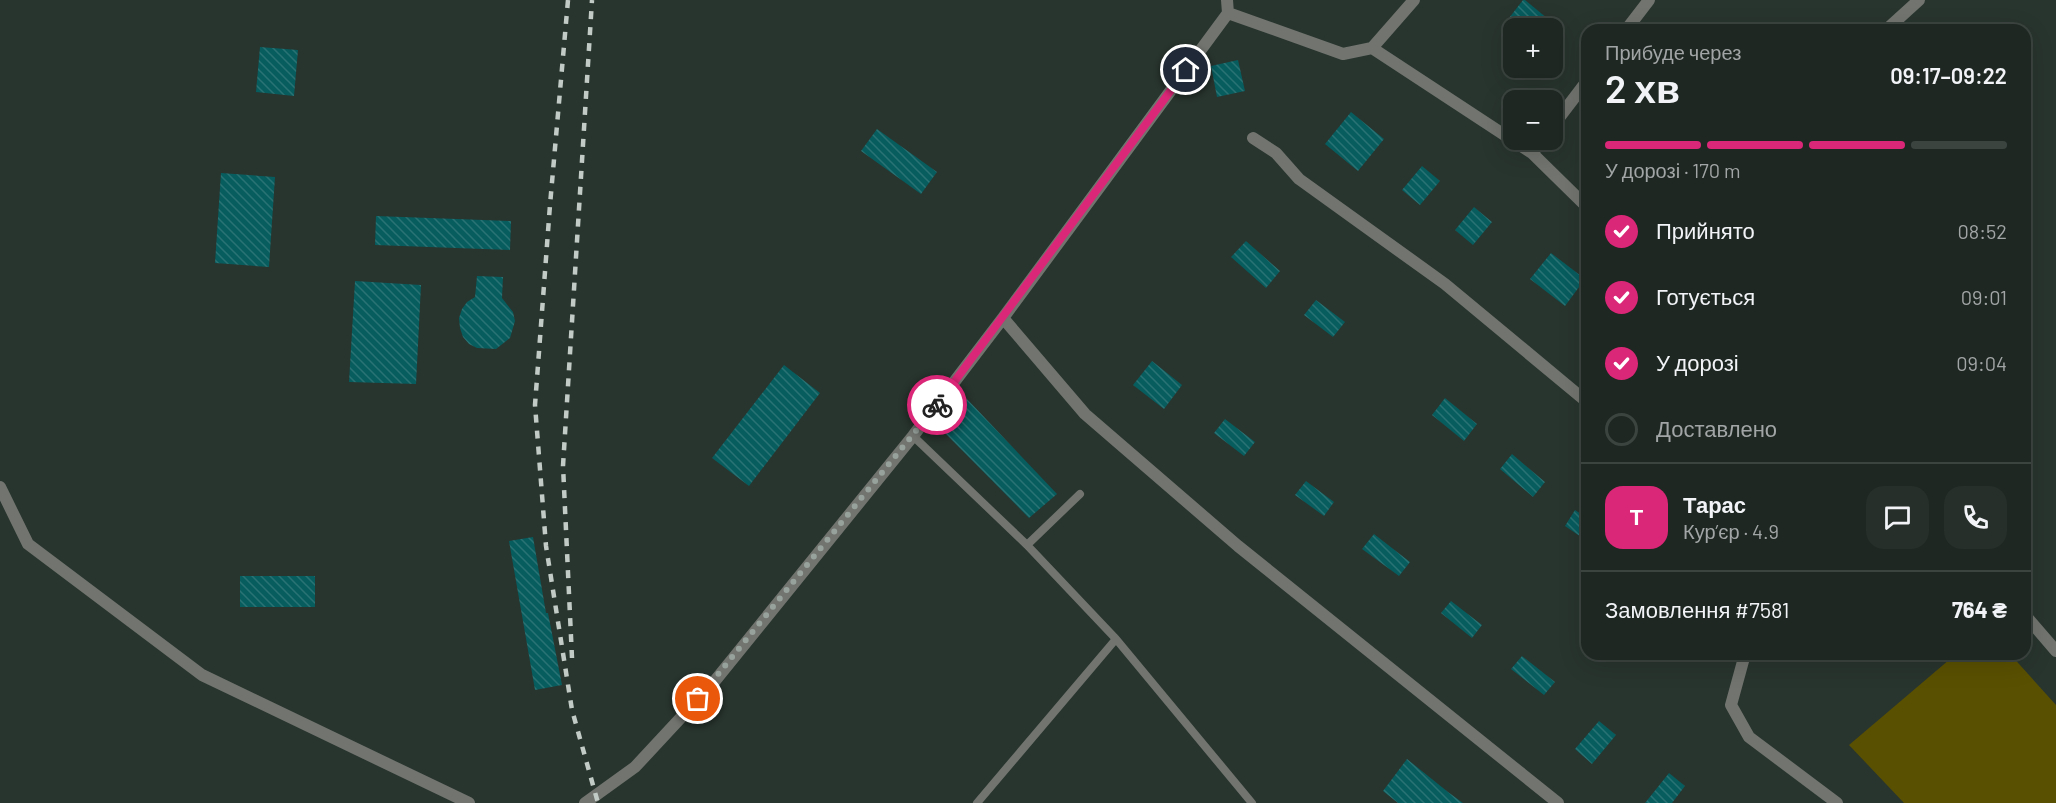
<!DOCTYPE html>
<html lang="uk">
<meta charset="utf-8">
<style>
:root{--surface:#1e2722;--page:#262f2a;--text:#f1f3f6;--muted:#a1a5a5;--line:#3c4440;--accent:#db2777}
body{margin:0;font-family:Barlow,sans-serif;background:var(--page);color:var(--text);height:100vh;display:flex;flex-direction:column;font-size:22px;white-space:nowrap}
*{box-sizing:border-box;margin:0}
p{font-size:20px;color:var(--muted)}
.icon{flex:none;width:33px;height:33px;fill:none;stroke:currentColor;stroke-width:2;stroke-linecap:round;stroke-linejoin:round}
.map{position:relative;flex:1;overflow:hidden}
.panel{position:absolute;left:1581px;top:24px;width:450px;height:636px;display:flex;flex-direction:column;background:var(--surface);border-radius:18px;box-shadow:0 6px 24px #0002,0 0 0 2px var(--line)}
.panel>*{flex:none}
.buttons{position:absolute;left:1503px;top:18px;display:grid;gap:12px}
.buttons a{display:grid;place-items:center;width:60px;height:60px;border-radius:12px;background:var(--surface);box-shadow:0 6px 24px #0002,0 0 0 2px var(--line);font-size:30px}
.pin{position:absolute;display:grid;place-items:center;width:51px;height:51px;color:#fff;margin:-26px;border:3px solid #fff;border-radius:50%;box-shadow:0 2px 6px #0007}
.courier{position:absolute;display:grid;place-items:center;width:60px;height:60px;margin:-30px;border:4px solid #db2777;border-radius:50%;background:#fff;color:#222;box-shadow:0 2px 8px #0007}
.overview em{font-style:normal;font-weight:600}
.overview div{display:flex;flex-direction:column-reverse}
.overview{display:flex;align-items:center;justify-content:space-between;height:102px;padding:0 24px}
h1{font-size:39px;font-weight:600;line-height:45px}
.bar{display:grid;grid-template-columns:repeat(4,1fr);gap:9px 6px;align-content:center;height:72px;padding:0 24px}
.bar i{height:8px;border-radius:4px;background:var(--line)}
.bar .selected{background:var(--accent)}
.bar p{grid-column:span 4}
.line{display:flex;align-items:center;gap:15px;padding:0 24px;border-top:2px solid var(--line)}
.line div{flex:1}
.round{display:grid;place-items:center;flex:none;width:63px;height:63px;border-radius:18px;background:var(--page)}
ol{padding:0 24px;list-style:none}
li{display:flex;align-items:center;gap:18px;height:66px}
li p{margin-inline-start:auto}
li .icon{padding:6px;border-radius:50%;background:var(--accent);color:#fff;stroke-width:4}
li:last-child{color:var(--muted)}
li i{width:33px;height:33px;border:3px solid var(--line);border-radius:50%}
.map>svg:first-child{display:block}
.garden{fill:#5a5002}
.building{fill:url(#building-back-hatch)}
.lines{fill:none;stroke-linecap:round;stroke-linejoin:round}
.service{stroke:#71746f;stroke-width:8}
.minor{stroke:#71746f;stroke-width:12}
.rail{stroke:#c2cbc6;stroke-width:4.5;stroke-dasharray:8 8;stroke-linecap:butt}
.done{stroke:#98a29d;stroke-width:6;stroke-dasharray:0 10.8}
.route{stroke:#db2777;stroke-width:8}
</style>
<div class="map">
<svg width="2056" height="803" viewBox="0 0 2056 803">
<defs>
<pattern id="building-back-hatch" width="6" height="6" patternUnits="userSpaceOnUse" patternTransform="scale(1.5)"><rect width="6" height="6" fill="#075c5e"/><path d="M-1 5l2 2M0 0l6 6M5-1l2 2" fill="none" stroke="#2a7374"/></pattern>
</defs>
<rect width="100%" height="100%" fill="#28342e"/>
<path class="garden" d="M 1956,654 L 2010,654 L 2056,705 L 2056,803 L 1904,803 L 1849,745 Z"/>
<path class="building" d="M 1523,0 L 1525,0 L 1559,28 L 1521,28 L 1509,18 Z
M 260,47 L 298,50 L 294,96 L 256,92 Z
M 1238,60 L 1245,91 L 1217,97 L 1211,66 Z
M 1351,112 L 1384,139 L 1358,171 L 1325,144 Z
M 877,129 L 937,172 L 921,194 L 861,151 Z
M 1422,166 L 1440,181 L 1420,205 L 1402,190 Z
M 221,173 L 275,177 L 269,267 L 215,263 Z
M 1474,207 L 1492,222 L 1473,245 L 1455,230 Z
M 376,216 L 511,221 L 510,250 L 375,245 Z
M 1246,241 L 1280,271 L 1266,288 L 1231,257 Z
M 1551,253 L 1585,279 L 1565,306 L 1530,279 Z
M 477,276 L 503,277 L 502,298 L 513,312 L 515,321 L 510,338 L 496,349 L 477,348 L 469,344 L 463,337 L 460,328 L 459,318 L 462,309 L 467,302 L 475,297 Z
M 355,281 L 421,285 L 416,384 L 349,382 Z
M 1316,300 L 1345,322 L 1333,337 L 1304,315 Z
M 1152,361 L 1182,385 L 1164,409 L 1133,385 Z
M 784,365 L 820,393 L 749,486 L 712,458 Z
M 1445,398 L 1477,424 L 1464,441 L 1432,415 Z
M 967,399 L 1057,494 L 1029,518 L 943,431 Z
M 1225,419 L 1255,442 L 1244,456 L 1214,433 Z
M 1512,454 L 1545,482 L 1533,497 L 1500,469 Z
M 1306,481 L 1334,502 L 1324,516 L 1295,495 Z
M 1575,510 L 1587,518 L 1587,541 L 1565,526 Z
M 1374,534 L 1410,562 L 1399,576 L 1362,549 Z
M 533,537 L 546,613 L 548,613 L 562,685 L 535,690 L 509,541 Z
M 240,576 L 315,576 L 315,607 L 240,607 Z
M 1451,601 L 1482,625 L 1472,638 L 1441,613 Z
M 1522,656 L 1555,682 L 1544,695 L 1511,669 Z
M 1599,721 L 1616,735 L 1592,764 L 1575,749 Z
M 1407,759 L 1448,792 L 1463,803 L 1398,803 L 1383,791 Z
M 1669,773 L 1685,786 L 1672,803 L 1645,803 Z"/>
<g class="lines">
<path class="service" d="M 913,436 L 1027,545 L 1080,494
M 1027,545 L 1116,639 L 1252,803
M 977,803 L 1116,639"/>
<path class="minor" d="M 1228,13 L 1343,54 L 1372,48 L 1532,153 L 1587,207
M 1626,30 L 1649,0
M 1886,30 L 1919,0
M 1372,48 L 1414,0
M 1552,127 L 1587,81
M 1253,138 L 1276,153 L 1299,179 L 1445,284 L 1587,402
M 1532,153 L 1543,140
M 1003,318 L 1085,414 L 1238,546 L 1558,803
M 0,487 L 28,544 L 202,675 L 469,803
M 2025,615 L 2056,651
M 1745,654 L 1731,705 L 1749,737 L 1837,803
M 585,803 L 635,767 L 714,682 L 913,436 L 1003,318 L 1228,13 L 1227,0"/>
<path class="rail" d="M 568,0 L 550,205 L 535,405 L 546,546 L 572,710 L 598,803
M 572,658 L 563,466 L 592,0"/>
</g>
<g class="lines">
<path class="done" d="M 698,699 L 937,405"/>
<path class="route" d="M 937,405 L 1186,70"/>
</g>
</svg>
<div class="buttons">
<a>+</a>
<a>−</a>
</div>
<div class="pin" style="left:698px;top:699px;background:#ea580c"><svg class="icon" aria-label="bag" viewBox="0 0 24 24"><path d="M5 8h14l-1 12H6zM9 8a3 3 0 0 1 6 0"/></svg></div>
<div class="pin" style="left:1186px;top:70px;background:#1f2937"><svg class="icon" aria-label="home" viewBox="0 0 24 24"><path d="M3 11l9-7 9 7M6 9v11h12V9"/></svg></div>
<div class="courier" style="left:937px;top:405px"><svg class="icon" aria-label="bike" viewBox="0 0 24 24"><circle cx="6" cy="16" r="4"/><circle cx="18" cy="16" r="4"/><path d="M6 16l4-8h5l3 8M10 8l3 8H6M13 5h3"/></svg></div>
<section class="panel">
<div class="overview"><div><h1>2 хв</h1><p>Прибуде через</p></div><em>09:17–09:22</em></div>
<div class="bar"><i class="selected"></i><i class="selected"></i><i class="selected"></i><i></i><p>У дорозі · 170 m</p></div>
<ol>
<li><svg class="icon" aria-label="check" viewBox="0 0 24 24"><path d="M5 12l5 5 9-10"/></svg>Прийнято<p>08:52</p></li>
<li><svg class="icon" aria-label="check" viewBox="0 0 24 24"><path d="M5 12l5 5 9-10"/></svg>Готується<p>09:01</p></li>
<li><svg class="icon" aria-label="check" viewBox="0 0 24 24"><path d="M5 12l5 5 9-10"/></svg>У дорозі<p>09:04</p></li>
<li><i></i>Доставлено</li>
</ol>
<div class="line" style="height:108px"><b class="round" style="background:var(--accent);color:#fff">Т</b><div><b>Тарас</b><p>Кур’єр · 4.9</p></div><a class="round"><svg class="icon" aria-label="chat" viewBox="0 0 24 24"><path d="M4 5h16v11H9l-5 4z"/></svg></a><a class="round"><svg class="icon" aria-label="phone" viewBox="0 0 24 24"><path d="M5 4h4l2 5-3 2q2 4 5 5l2-3 5 2v4C11 20 4 13 5 4z"/></svg></a></div>
<div class="line" style="height:78px"><div>Замовлення #7581</div><b>764 ₴</b></div>
</section>
</div>
